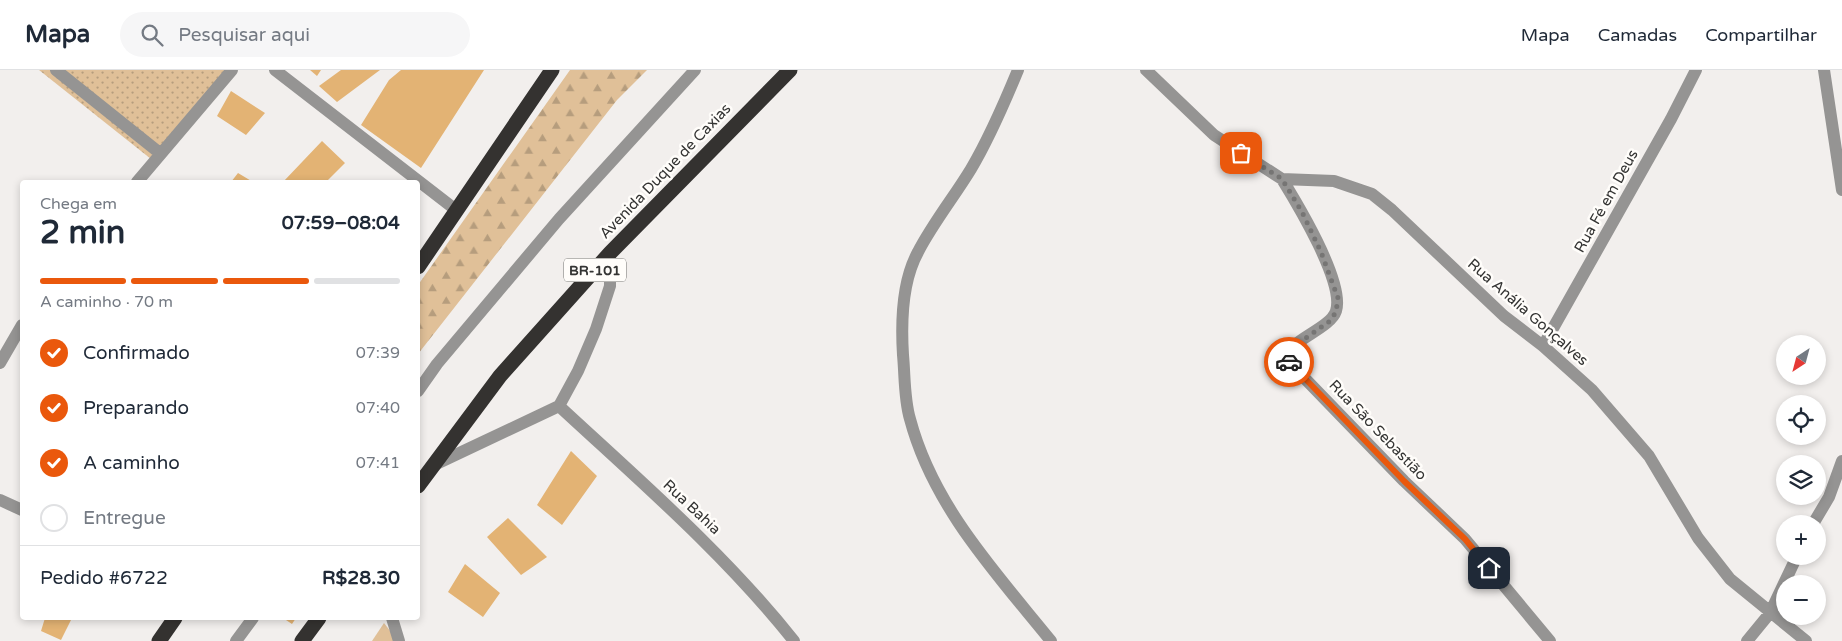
<!DOCTYPE html>
<html lang="pt">
<meta charset="utf-8">
<style>
:root{--surface:#fff;--page:#f6f6f7;--text:#1f2937;--muted:#747a83;--line:#e0e1e3;--accent:#ea580c}
body{margin:0;font-family:"Varela Round",sans-serif;background:var(--page);color:var(--text);height:100vh;display:flex;flex-direction:column;font-size:19px;white-space:nowrap}
*{box-sizing:border-box;margin:0}
p{font-size:16px;color:var(--muted)}
.icon{flex:none;width:28px;height:28px;fill:none;stroke:currentColor;stroke-width:2;stroke-linecap:round;stroke-linejoin:round}
.map{position:relative;flex:1;overflow:hidden}
.sheet{position:absolute;left:20px;top:110px;width:400px;height:440px;display:flex;flex-direction:column;background:var(--surface);border-radius:5px;box-shadow:0 2px 8px #0003}
.sheet>*{flex:none}
.needle{width:32px;rotate:216deg}
.fabs{position:absolute;left:1776px;top:265px;display:grid;gap:10px}
.fabs a{display:grid;place-items:center;width:50px;height:50px;border-radius:50%;background:var(--surface);box-shadow:0 2px 8px #0003;font-size:25px}
.pin{position:absolute;display:grid;place-items:center;width:42px;height:42px;color:#fff;margin:-21px;border-radius:10px;box-shadow:0 2px 8px #0006}
.courier{position:absolute;display:grid;place-items:center;width:50px;height:50px;margin:-25px;border:4px solid #ea580c;border-radius:50%;background:#fff;color:#222;box-shadow:0 1px 6px #0007}
.head em{font-style:normal;font-weight:700}
.head div{display:flex;flex-direction:column-reverse}
.head{display:flex;align-items:center;justify-content:space-between;height:85px;padding:0 20px}
h1{font-size:32px;font-weight:700;line-height:38px}
.bar{display:grid;grid-template-columns:repeat(4,1fr);gap:8px 5px;align-content:center;height:60px;padding:0 20px}
.bar i{height:6px;border-radius:4px;background:var(--line)}
.bar .on{background:var(--accent)}
.bar p{grid-column:span 4}
.line{display:flex;align-items:center;gap:12px;padding:0 20px;border-top:1px solid var(--line)}
.line div{flex:1}
ol{padding:0 20px;list-style:none}
li{display:flex;align-items:center;gap:15px;height:55px}
li p{margin-inline-start:auto}
li .icon{padding:5px;border-radius:50%;background:var(--accent);color:#fff;stroke-width:4}
li:last-child{color:var(--muted)}
li i{width:28px;height:28px;border:2px solid var(--line);border-radius:50%}
header{display:flex;align-items:center;gap:30px;box-sizing:border-box;height:70px;padding:0 25px;background:var(--surface);border-bottom:1px solid var(--line)}
header strong{font-size:24px}
nav{display:flex;gap:28px;margin-inline-start:auto;font-size:18px}
.search{width:350px;height:45px;background:var(--page);display:flex;align-items:center;gap:12px;box-sizing:border-box;padding:0 18px;border-radius:28px;color:var(--muted);font-size:19px}
.map>svg:first-child{display:block}
.grass{fill:#e0c098}
.forest{fill:url(#forest-firs)}
.park{fill:url(#park-dots)}
.building{fill:#e3b374}
.lines{fill:none;stroke-linecap:round;stroke-linejoin:round}
.minor{stroke:#959493;stroke-width:12}
.highway{stroke:#343230;stroke-width:15}
.done{stroke:#767574;stroke-width:5;stroke-dasharray:0 9}
.route{stroke:#ea580c;stroke-width:6}
.labels{text-anchor:middle;dominant-baseline:central;stroke-width:5;stroke-linejoin:round;paint-order:stroke}
.shield{fill:#fffdfa;stroke:#71706f;stroke-width:1}
.shield-label{font-size:14px;font-weight:bold;fill:#343433}
.street-label{font-size:15px;fill:#343433;stroke:#fffdfa}
</style>
<header>
<strong>Mapa</strong>
<div class="search"><svg class="icon" aria-label="search" viewBox="0 0 24 24"><circle cx="10" cy="10" r="6"/><path d="M15 15l6 6"/></svg>Pesquisar aqui</div>
<nav><a>Mapa</a><a>Camadas</a><a>Compartilhar</a></nav>
</header>
<div class="map">
<svg width="1842" height="571" viewBox="0 0 1842 571">
<defs>
<pattern id="forest-firs" width="22" height="20" patternUnits="userSpaceOnUse" patternTransform="scale(1.25)"><rect width="22" height="20" fill="#e0c098"/><path d="M5 1l3.5 6h-7zM16 11l3.5 6h-7z" fill="#b69d7d"/></pattern>
<pattern id="park-dots" width="8" height="8" patternUnits="userSpaceOnUse" patternTransform="scale(1.25)"><rect width="8" height="8" fill="#e0c098"/><path d="M2 2h.1M6 6h.1" fill="none" stroke="#b69d7d" stroke-width="1.8" stroke-linecap="round"/></pattern>
</defs>
<rect width="100%" height="100%" fill="#f2efed"/>
<path class="grass" d="M 384,553 L 398,571 L 372,571 Z"/>
<path class="forest" d="M 570,0 L 647,0 L 617,30 L 418,284 L 418,215 Z"/>
<path class="park" d="M 39,0 L 228,0 L 151,89 Z"/>
<path class="building" d="M 310,0 L 321,0 L 317,6 Z
M 341,0 L 380,0 L 337,32 L 319,16 Z
M 401,0 L 484,0 L 421,98 L 361,55 L 389,10 Z
M 231,21 L 265,43 L 246,65 L 217,46 Z
M 322,71 L 345,93 L 326,112 L 283,112 Z
M 238,103 L 253,112 L 231,112 Z
M 571,381 L 597,406 L 562,455 L 537,435 Z
M 508,448 L 547,487 L 521,505 L 487,467 Z
M 465,494 L 500,523 L 483,547 L 448,522 Z
M 45,548 L 72,548 L 61,570 L 41,561 Z
M 283,548 L 296,548 L 292,554 Z"/>
<g class="lines">
<path class="minor" d="M 56,0 L 161,84
M 275,0 L 456,140
M 1018,0 C 1004,34 990,67 971,99 C 954,127 933,153 918,182 C 902,211 901,253 903,285 C 905,306 904,329 910,349 C 933,436 996,503 1051,571
M 1146,0 L 1214,65 L 1282,109 L 1334,111 L 1372,124 L 1392,140 L 1504,246 L 1543,276 L 1592,320 L 1649,386 L 1698,468 L 1730,509 L 1806,571
M 1824,0 L 1842,120
M 1282,109 C 1298,135 1345,213 1336,241 C 1330,260 1283,272 1287,290 L 1404,411 L 1465,469 L 1550,571
M 137,112 L 232,0
M 1543,276 L 1671,49 L 1696,0
M 0,293 L 22,255
M 418,321 L 437,294 L 559,149 L 695,0
M 559,336 C 640,411 725,484 794,571
M 434,395 L 559,336 L 578,301 L 596,259 L 610,216 L 610,183
M 0,430 L 22,440
M 1813,454 L 1829,427 L 1842,391
M 392,548 L 399,571
M 236,571 L 253,548
M 1747,571 L 1770,543 L 1797,486"/>
<path class="highway" d="M 418,197 L 552,0
M 418,416 L 500,306 L 610,183 L 790,0
M 159,571 L 175,548
M 302,571 L 319,548"/>
</g>
<g class="lines">
<path class="done" d="M 1241,83 L 1282,109 L 1302,142 L 1321,182 L 1338,228 L 1336,242 L 1330,251 L 1290,279 L 1286,287 L 1289,292"/>
<path class="route" d="M 1289,292 L 1404,411 L 1465,469 L 1489,498"/>
</g>
<g class="labels">
<rect class="shield" x="564" y="188.5" width="62" height="23" rx="4"/>
<g class="shield-label">
<text x="595" y="200">BR-101</text>
</g>
<g class="street-label">
<text transform="translate(665 101) rotate(-46)">Avenida Duque de Caxias</text>
<text transform="translate(1606 131) rotate(-61)">Rua Fé em Deus</text>
<text transform="translate(1528 242) rotate(41)">Rua Anália Gonçalves</text>
<text transform="translate(1378 360) rotate(46)">Rua São Sebastião</text>
<text transform="translate(692 437) rotate(43)">Rua Bahia</text>
</g>
</g>
</svg>
<div class="fabs">
<a><svg class="needle" viewBox="-14 -14 28 28"><path d="M0-13l5 13h-10z" fill="#e53935"/><path d="M0 13l5-13h-10z" fill="#747a83"/></svg></a>
<a><svg class="icon" aria-label="locate" viewBox="0 0 24 24"><circle cx="12" cy="12" r="6"/><path d="M12 2v4M12 18v4M2 12h4M18 12h4"/></svg></a>
<a><svg class="icon" aria-label="layers" viewBox="0 0 24 24"><path d="M12 4l9 5-9 5-9-5zM3 14l9 5 9-5"/></svg></a>
<a>+</a>
<a>−</a>
</div>
<div class="pin" style="left:1241px;top:83px;background:#ea580c"><svg class="icon" aria-label="bag" viewBox="0 0 24 24"><path d="M5 8h14l-1 12H6zM9 8a3 3 0 0 1 6 0"/></svg></div>
<div class="pin" style="left:1489px;top:498px;background:#1f2937"><svg class="icon" aria-label="home" viewBox="0 0 24 24"><path d="M3 11l9-7 9 7M6 9v11h12V9"/></svg></div>
<div class="courier" style="left:1289px;top:292px"><svg class="icon" aria-label="car" viewBox="0 0 24 24"><path d="M5 17H2v-5l4-1 3-4h7l3 4 3 1v5h-3M9 17h6M6 11h13"/><circle cx="7" cy="17" r="2"/><circle cx="17" cy="17" r="2"/></svg></div>
<section class="sheet">
<div class="head"><div><h1>2 min</h1><p>Chega em</p></div><em>07:59–08:04</em></div>
<div class="bar"><i class="on"></i><i class="on"></i><i class="on"></i><i></i><p>A caminho · 70 m</p></div>
<ol>
<li><svg class="icon" aria-label="check" viewBox="0 0 24 24"><path d="M5 12l5 5 9-10"/></svg>Confirmado<p>07:39</p></li>
<li><svg class="icon" aria-label="check" viewBox="0 0 24 24"><path d="M5 12l5 5 9-10"/></svg>Preparando<p>07:40</p></li>
<li><svg class="icon" aria-label="check" viewBox="0 0 24 24"><path d="M5 12l5 5 9-10"/></svg>A caminho<p>07:41</p></li>
<li><i></i>Entregue</li>
</ol>
<div class="line" style="height:65px"><div>Pedido #6722</div><b>R$28.30</b></div>
</section>
</div>
